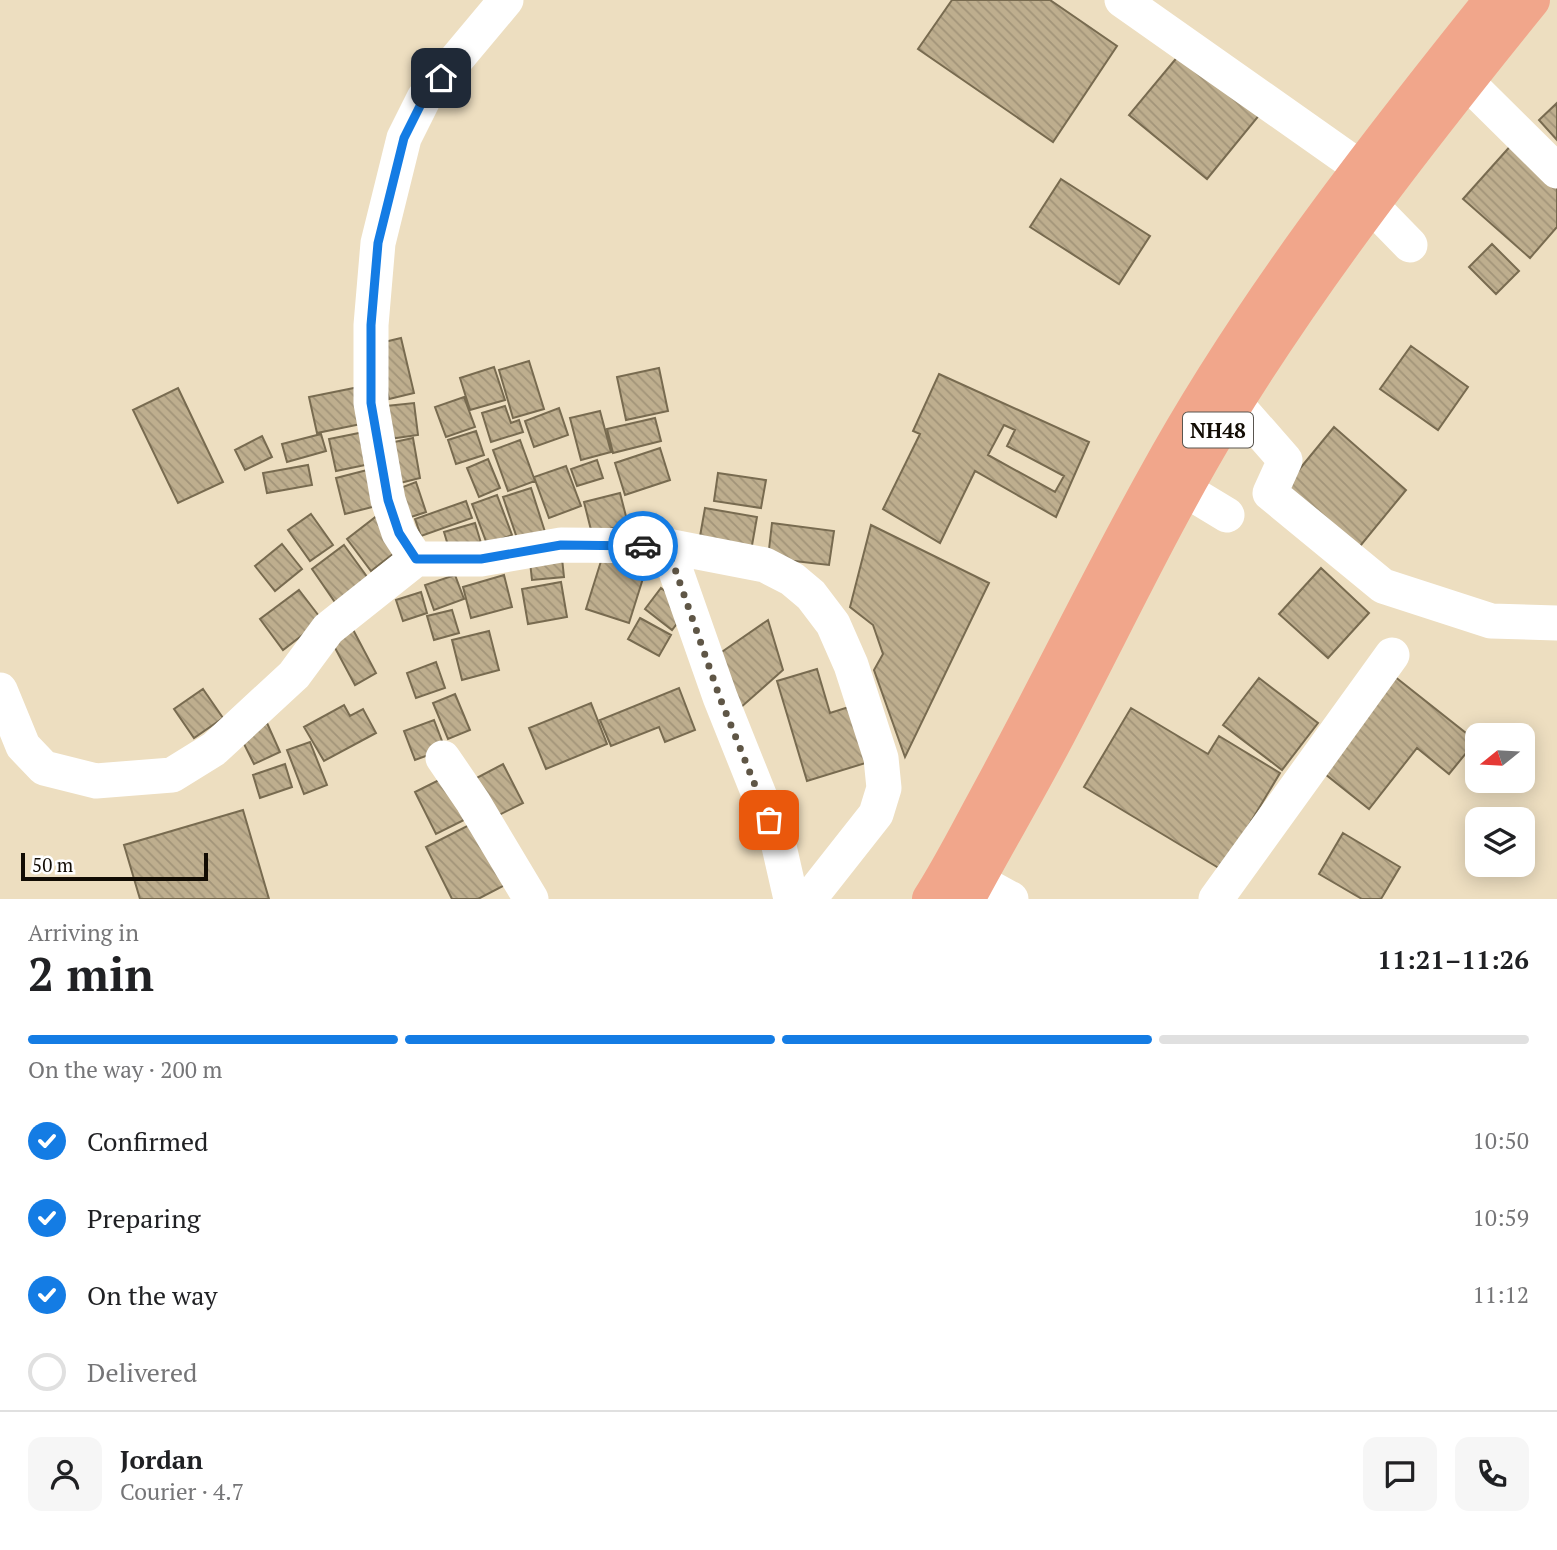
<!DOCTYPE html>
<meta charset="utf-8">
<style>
:root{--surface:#fff;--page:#f6f6f6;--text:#202124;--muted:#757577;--line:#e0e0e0;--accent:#147ce4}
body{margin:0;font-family:"PT Serif",serif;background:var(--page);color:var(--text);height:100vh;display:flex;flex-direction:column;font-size:26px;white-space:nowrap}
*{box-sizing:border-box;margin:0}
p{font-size:23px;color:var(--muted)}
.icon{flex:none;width:38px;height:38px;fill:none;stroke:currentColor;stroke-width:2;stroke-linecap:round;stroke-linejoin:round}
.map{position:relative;height:899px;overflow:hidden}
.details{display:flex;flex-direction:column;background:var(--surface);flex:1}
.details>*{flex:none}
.needle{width:46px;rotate:252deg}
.controls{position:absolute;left:1465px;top:723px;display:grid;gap:14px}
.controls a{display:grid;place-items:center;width:70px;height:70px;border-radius:14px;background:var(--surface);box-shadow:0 4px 18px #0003;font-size:35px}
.scale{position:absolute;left:21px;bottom:18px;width:187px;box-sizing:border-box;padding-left:7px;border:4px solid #120c04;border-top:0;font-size:19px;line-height:24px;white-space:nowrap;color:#120c04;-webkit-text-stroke:5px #fff;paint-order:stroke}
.pin{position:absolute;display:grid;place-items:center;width:60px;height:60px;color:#fff;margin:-30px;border-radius:14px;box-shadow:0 4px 10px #0006}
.courier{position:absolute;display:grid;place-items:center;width:70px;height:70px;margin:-35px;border:5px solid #147ce4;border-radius:50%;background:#fff;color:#222;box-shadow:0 2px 9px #0007}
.headline em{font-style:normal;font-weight:700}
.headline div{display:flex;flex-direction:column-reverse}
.headline{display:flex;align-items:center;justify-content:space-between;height:119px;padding:0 28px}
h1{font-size:46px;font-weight:700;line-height:52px}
.bar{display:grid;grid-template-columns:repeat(4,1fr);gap:10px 7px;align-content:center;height:84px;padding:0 28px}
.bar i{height:9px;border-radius:5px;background:var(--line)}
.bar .selected{background:var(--accent)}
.bar p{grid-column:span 4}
.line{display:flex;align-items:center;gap:18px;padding:0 28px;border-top:2px solid var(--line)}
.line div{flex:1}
.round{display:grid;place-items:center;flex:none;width:74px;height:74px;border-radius:14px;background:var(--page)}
ol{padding:0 28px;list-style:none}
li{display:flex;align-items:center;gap:21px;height:77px}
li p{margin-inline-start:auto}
li .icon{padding:7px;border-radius:50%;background:var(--accent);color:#fff;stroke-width:4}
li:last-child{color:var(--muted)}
li i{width:38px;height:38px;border:4px solid var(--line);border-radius:50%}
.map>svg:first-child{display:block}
.building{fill:url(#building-back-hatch);stroke:#786b50;stroke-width:2;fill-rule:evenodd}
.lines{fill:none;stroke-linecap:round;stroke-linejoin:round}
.minor{stroke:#fff;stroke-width:35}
.highway{stroke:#f1a68b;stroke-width:38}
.done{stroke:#5f5646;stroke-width:7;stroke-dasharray:0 12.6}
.route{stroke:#147ce4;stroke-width:9}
.labels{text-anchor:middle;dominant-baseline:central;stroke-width:5;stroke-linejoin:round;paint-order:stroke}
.shield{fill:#fff;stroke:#59554f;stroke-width:2}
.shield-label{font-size:21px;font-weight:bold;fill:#120c04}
</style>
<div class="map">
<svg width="1557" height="899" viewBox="0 0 1557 899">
<defs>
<pattern id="building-back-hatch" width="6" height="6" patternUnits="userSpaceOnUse" patternTransform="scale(1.75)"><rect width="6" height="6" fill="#beae8e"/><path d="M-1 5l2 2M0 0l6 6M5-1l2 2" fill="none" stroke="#a29479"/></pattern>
</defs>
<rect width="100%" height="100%" fill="#eddec0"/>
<path class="building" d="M 952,0 L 1050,0 L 1117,46 L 1053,142 L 918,49 Z
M 1184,49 L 1261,113 L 1207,179 L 1129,115 Z
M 1557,103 L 1557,140 L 1539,120 Z
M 1514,142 L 1557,180 L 1557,227 L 1530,258 L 1463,199 Z
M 1061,179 L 1150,236 L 1119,284 L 1030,227 Z
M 1492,244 L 1519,271 L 1496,294 L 1469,267 Z
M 401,338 L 414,393 L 389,399 L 376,344 Z
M 1411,346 L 1468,387 L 1438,430 L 1380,389 Z
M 529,361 L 544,409 L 513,418 L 499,370 Z
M 494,367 L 505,400 L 470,410 L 460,378 Z
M 659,368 L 668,411 L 626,420 L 617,377 Z
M 939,374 L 1089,442 L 1056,517 L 975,471 L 940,543 L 883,509 L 920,434 L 913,431 ZM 1004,425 L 1015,430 L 1007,446 L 1064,476 L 1055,492 L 988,455 Z
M 359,387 L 366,423 L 317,433 L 309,397 Z
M 178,388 L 223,482 L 178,503 L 133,410 Z
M 464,397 L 475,427 L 446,437 L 435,407 Z
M 414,403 L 418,435 L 382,440 L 377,407 Z
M 505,406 L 511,423 L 519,420 L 523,432 L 491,442 L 482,413 Z
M 559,408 L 568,435 L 534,447 L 525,421 Z
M 600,411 L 611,452 L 581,460 L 570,418 Z
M 655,418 L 661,441 L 613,453 L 607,429 Z
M 1334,427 L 1406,490 L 1356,551 L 1284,488 Z
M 369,431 L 375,463 L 336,471 L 329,439 Z
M 476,431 L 484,455 L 456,464 L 448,440 Z
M 321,434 L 326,451 L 287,462 L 282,444 Z
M 262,436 L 272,457 L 245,470 L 235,450 Z
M 413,438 L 420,478 L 392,485 L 385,444 Z
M 520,440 L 535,481 L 508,491 L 493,450 Z
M 660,448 L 670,480 L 625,495 L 615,463 Z
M 488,459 L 500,488 L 479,497 L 467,468 Z
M 597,460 L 603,478 L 577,486 L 571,469 Z
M 308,465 L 312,485 L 267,493 L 263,473 Z
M 566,466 L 581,506 L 549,518 L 534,477 Z
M 375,468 L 384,504 L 345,514 L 336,478 Z
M 718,473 L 766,480 L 761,508 L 714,501 Z
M 416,482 L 426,512 L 405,519 L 395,490 Z
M 531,488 L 546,535 L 519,544 L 503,497 Z
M 620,493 L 628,524 L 592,534 L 584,502 Z
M 497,495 L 512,535 L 487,544 L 472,504 Z
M 466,501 L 472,518 L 421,536 L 415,519 Z
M 705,508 L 757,517 L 751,551 L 699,542 Z
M 311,514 L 333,545 L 310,561 L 288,530 Z
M 378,515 L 402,547 L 371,571 L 347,539 Z
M 475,523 L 481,543 L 450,552 L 444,532 Z
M 772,523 L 834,531 L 829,565 L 768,558 Z
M 871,525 L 989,583 L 905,757 L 874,670 L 883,654 L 873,625 L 850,607 Z
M 282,544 L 302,569 L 275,591 L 255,566 Z
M 344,545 L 373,585 L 339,608 L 312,569 Z
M 561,549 L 564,577 L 532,580 L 529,553 Z
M 602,558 L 645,572 L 629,623 L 586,609 Z
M 1321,568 L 1369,613 L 1328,658 L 1279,614 Z
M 455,575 L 464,599 L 434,610 L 425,585 Z
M 504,575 L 512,607 L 471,618 L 463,587 Z
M 561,582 L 567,617 L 528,624 L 522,589 Z
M 661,588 L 689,608 L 672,630 L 645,609 Z
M 299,590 L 322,620 L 283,650 L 260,619 Z
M 421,592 L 427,613 L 403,621 L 396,600 Z
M 452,610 L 459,633 L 434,640 L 427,616 Z
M 640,618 L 671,635 L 659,656 L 628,639 Z
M 768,620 L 783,670 L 739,709 L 713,658 Z
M 349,622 L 376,673 L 355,685 L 327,633 Z
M 489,631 L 499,670 L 462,680 L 452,640 Z
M 436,662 L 445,688 L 416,698 L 407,673 Z
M 817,669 L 830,713 L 855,705 L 872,761 L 807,781 L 777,681 Z
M 1394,676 L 1476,741 L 1449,774 L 1417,748 L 1369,809 L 1320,770 Z
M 1259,678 L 1318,723 L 1282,770 L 1223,725 Z
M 679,688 L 695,730 L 665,742 L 659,727 L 611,746 L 600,720 Z
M 203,689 L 223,718 L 194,738 L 174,709 Z
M 455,694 L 470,730 L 448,739 L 433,703 Z
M 591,703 L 607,744 L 546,769 L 529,728 Z
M 344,705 L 350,716 L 363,709 L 376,733 L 324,761 L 304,727 Z
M 1131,708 L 1208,754 L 1219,736 L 1280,773 L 1222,870 L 1084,787 Z
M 434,720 L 445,749 L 415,760 L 404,731 Z
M 267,723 L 280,752 L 254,764 L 240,736 Z
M 310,742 L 327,785 L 304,794 L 287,750 Z
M 285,764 L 292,787 L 260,798 L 253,775 Z
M 503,764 L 523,803 L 489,820 L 469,782 Z
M 453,773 L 474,815 L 436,834 L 415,792 Z
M 243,810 L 269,899 L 140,899 L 124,845 Z
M 477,821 L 509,883 L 478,899 L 452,899 L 426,847 Z
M 1343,833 L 1400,867 L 1381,899 L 1362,899 L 1319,874 Z"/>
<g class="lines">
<path class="minor" d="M 1122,0 L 1362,169
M 1467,82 L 1557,171
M 1370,204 L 1410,245
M 1235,403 L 1285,460 L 1270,493 L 1383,586 L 1491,621 L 1557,623
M 1184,489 L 1227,515
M 667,546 L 765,565 L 792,579 L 811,595 L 833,624 L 851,665 L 881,758 L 884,788 L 876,814 L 809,899
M 416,559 L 399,533 L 388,500 L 371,403 L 371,325 L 378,243 L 404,138 L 424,98 L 506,0
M 0,690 L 23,746 L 44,768 L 96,781 L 172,775 L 214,749 L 294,675 L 328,629 L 416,559 L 481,559 L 561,545 L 667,546 L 720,697 L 778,842 L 791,899
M 443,758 L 473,802 L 531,899
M 976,880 L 1011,899
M 1216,899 L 1392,655"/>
<path class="highway" d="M 931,899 C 951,868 968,834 986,801 C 1044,695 1096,586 1155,480 C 1249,308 1371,152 1493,0
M 966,899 C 997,841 1031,784 1061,726 C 1114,625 1163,521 1222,423 C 1313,274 1421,136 1531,0"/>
</g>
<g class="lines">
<path class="done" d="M 643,546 L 667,546 L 720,698 L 769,820"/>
<path class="route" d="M 441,78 L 424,98 L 404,138 L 378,243 L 371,325 L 371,403 L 388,500 L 399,533 L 416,559 L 481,559 L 561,545 L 643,546"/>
</g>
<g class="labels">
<rect class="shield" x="1183" y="412.5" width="70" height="35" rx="5"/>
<g class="shield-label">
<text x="1218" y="430">NH48</text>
</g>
</g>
</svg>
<div class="controls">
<a><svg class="needle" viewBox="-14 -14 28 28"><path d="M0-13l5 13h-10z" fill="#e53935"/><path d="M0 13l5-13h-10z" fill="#757577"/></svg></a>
<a><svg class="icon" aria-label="layers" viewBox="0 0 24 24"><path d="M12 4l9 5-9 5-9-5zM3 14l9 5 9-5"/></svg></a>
</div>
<div class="scale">50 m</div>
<div class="pin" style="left:769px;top:820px;background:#ea580c"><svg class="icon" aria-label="bag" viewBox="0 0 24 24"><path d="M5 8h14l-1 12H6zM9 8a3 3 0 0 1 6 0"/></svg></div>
<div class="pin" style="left:441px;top:78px;background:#1f2937"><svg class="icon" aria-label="home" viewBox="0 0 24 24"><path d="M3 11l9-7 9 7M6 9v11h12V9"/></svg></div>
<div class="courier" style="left:643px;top:546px"><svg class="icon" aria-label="car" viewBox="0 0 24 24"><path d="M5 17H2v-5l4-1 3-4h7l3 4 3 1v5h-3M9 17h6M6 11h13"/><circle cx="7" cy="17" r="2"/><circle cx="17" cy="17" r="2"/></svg></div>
</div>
<section class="details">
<div class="headline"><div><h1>2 min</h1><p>Arriving in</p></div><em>11:21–11:26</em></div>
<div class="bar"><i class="selected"></i><i class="selected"></i><i class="selected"></i><i></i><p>On the way · 200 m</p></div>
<ol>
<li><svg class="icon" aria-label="check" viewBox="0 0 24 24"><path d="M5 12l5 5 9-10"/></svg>Confirmed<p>10:50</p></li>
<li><svg class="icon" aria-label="check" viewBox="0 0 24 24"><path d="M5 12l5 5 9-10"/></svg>Preparing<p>10:59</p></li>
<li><svg class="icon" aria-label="check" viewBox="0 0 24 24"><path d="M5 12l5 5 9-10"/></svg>On the way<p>11:12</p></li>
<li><i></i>Delivered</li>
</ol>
<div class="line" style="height:126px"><a class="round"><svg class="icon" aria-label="person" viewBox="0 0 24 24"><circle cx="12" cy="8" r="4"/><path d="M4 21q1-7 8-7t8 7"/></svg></a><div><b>Jordan</b><p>Courier · 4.7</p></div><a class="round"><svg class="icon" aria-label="chat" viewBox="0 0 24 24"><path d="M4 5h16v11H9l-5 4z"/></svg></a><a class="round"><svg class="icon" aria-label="phone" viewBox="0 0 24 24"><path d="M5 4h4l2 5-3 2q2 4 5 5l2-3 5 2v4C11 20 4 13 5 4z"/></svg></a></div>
</section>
